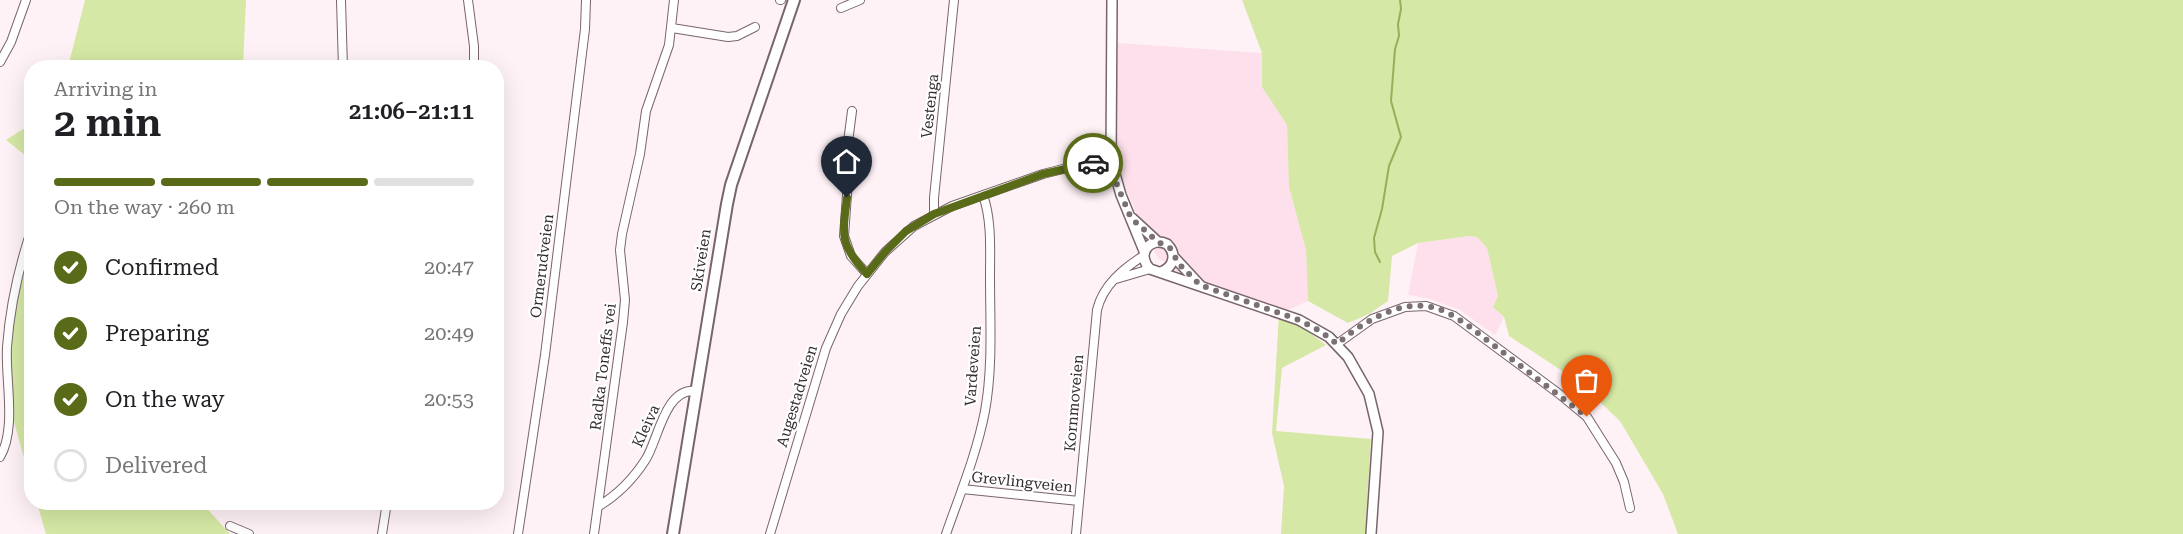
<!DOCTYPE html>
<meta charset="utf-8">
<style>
:root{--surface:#fff;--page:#f6f6f6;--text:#202124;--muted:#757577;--line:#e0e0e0;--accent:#596b18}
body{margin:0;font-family:"Roboto Serif",serif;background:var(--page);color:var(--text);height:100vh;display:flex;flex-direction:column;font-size:22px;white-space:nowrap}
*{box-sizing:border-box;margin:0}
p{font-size:20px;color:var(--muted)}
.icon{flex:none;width:33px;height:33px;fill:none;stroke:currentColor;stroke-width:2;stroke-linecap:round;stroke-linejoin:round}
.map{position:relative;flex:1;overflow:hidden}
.side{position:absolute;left:24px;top:60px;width:480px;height:450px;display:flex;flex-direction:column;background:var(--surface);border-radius:24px;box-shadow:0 6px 24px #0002}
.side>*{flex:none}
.pin{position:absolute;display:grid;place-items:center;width:51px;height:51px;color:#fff;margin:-62px -26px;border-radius:50% 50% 50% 0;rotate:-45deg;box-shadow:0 0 6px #0007}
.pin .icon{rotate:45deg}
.courier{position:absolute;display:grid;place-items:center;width:60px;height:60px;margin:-30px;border:4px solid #596b18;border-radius:50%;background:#fff;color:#222;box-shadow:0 2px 8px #0007}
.headline em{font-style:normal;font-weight:600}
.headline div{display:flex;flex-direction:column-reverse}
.headline{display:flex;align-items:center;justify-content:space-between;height:102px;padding:0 30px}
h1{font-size:39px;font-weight:600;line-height:45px}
.bar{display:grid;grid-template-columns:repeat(4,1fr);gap:9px 6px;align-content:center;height:72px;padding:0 30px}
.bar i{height:8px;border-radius:4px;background:var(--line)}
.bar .current{background:var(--accent)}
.bar p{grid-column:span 4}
ol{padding:0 30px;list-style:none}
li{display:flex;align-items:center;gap:18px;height:66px}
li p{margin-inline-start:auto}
li .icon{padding:6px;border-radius:50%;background:var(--accent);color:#fff;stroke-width:4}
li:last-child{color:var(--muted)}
li i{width:33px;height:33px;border:3px solid var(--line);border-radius:50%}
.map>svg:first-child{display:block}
.built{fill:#fde0eb}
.green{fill:#d5e8a5}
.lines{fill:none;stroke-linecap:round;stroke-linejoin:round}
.stream{stroke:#98ae59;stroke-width:2}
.minor-casing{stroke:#78656c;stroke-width:10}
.tertiary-casing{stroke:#78656c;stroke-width:12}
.secondary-casing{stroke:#78656c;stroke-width:14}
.minor{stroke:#fff;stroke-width:8}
.tertiary{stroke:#fff;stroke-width:9}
.secondary{stroke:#fff;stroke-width:10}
.done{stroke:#7b7175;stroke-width:6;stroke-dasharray:0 10.8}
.route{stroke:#596b18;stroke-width:8}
.labels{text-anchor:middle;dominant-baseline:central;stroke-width:4.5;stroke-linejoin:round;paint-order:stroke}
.street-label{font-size:15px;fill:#342c2f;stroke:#fff}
</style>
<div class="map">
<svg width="2183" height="534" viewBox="0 0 2183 534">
<rect width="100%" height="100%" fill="#fff2f6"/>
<path class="built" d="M 1118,43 L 1262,53 L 1262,87 L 1287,125 L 1289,187 L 1306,250 L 1308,301 L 1279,314 L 1190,281 L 1157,257 L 1128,195 L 1116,159 Z
M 1469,236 L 1477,237 L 1487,248 L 1498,296 L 1493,307 L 1504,317 L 1495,335 L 1460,310 L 1427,298 L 1408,295 L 1418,243 Z"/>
<path class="green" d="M 85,0 L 246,0 L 243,67 L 68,67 Z
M 1242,0 L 2183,0 L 2183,534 L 1678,534 L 1663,494 L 1620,421 L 1579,382 L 1509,336 L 1504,317 L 1493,307 L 1498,296 L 1487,248 L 1477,237 L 1469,236 L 1418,243 L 1392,256 L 1388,301 L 1369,314 L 1348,323 L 1308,301 L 1306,250 L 1289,187 L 1287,125 L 1262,87 L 1262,53 Z
M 31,124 L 31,160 L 6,140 Z
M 31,242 L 31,483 L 14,422 L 4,329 Z
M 1279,314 L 1302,327 L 1326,345 L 1282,368 L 1276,431 L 1371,439 L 1365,534 L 1281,534 L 1284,486 L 1272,433 Z
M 37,503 L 202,503 L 230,534 L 46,534 Z"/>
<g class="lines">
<path class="stream" d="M 1380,262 L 1375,252 L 1374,238 L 1382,209 L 1389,166 L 1401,137 L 1391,101 L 1395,49 L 1399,36 L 1398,24 L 1401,9 L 1400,0"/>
<g class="minor-casing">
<path id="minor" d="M 341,0 L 343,68
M 468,0 L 474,46 L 474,68
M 780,0 L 781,0
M 841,8 L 860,0
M 672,28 L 728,37 L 737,36 L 755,27
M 0,62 L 11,42 L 26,0
M 852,111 L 847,150 L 848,181 L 844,236 L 851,256 L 867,274
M 934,214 L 934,198 L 954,0
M 1116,279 L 1150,269
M 1337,344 L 1372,319 L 1405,307 L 1426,306 L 1454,316 L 1558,393 L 1587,417 L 1616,463 L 1624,482 L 1630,508
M 0,457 C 17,428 5,380 7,347 C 10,307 19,266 32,228
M 962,489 L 1079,501
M 599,506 C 617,495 634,478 646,459 C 658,440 665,388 695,391
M 230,526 L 249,534
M 382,534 L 387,502
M 518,534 L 545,355 L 585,29 L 586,0
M 594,534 L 623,322 L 625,300 L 620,250 L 622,234 L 640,154 L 646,111 L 669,45 L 674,0
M 770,534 L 826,348 L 841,314 L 858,286 L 885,252 L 914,226 L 952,206 L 1043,174 L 1067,168 L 1111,160
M 946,534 C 960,494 977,453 985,411 C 993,367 990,321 990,277 C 990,250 992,221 983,195
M 1076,534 L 1097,310 C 1103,285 1123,269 1143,256"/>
</g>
<g class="tertiary-casing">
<path id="tertiary" d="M 1112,0 L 1111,160 L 1121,195 L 1144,251
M 1132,218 L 1158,242
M 1173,256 L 1200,285
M 1161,272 C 1174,267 1177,254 1167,244 C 1149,236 1136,255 1150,269 L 1299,320 L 1329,337 L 1348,357 L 1369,394 L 1378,432 L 1371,534"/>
</g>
<g class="secondary-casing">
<path id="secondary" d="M 673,534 L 727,204 L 731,185 L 794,0"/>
</g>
<use href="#minor" class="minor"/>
<use href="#tertiary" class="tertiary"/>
<use href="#secondary" class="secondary"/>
</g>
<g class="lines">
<path class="done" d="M 1093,163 L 1111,160 L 1117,185 L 1131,218 L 1158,242 L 1170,248 L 1179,264 L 1200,285 L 1299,320 L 1320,331 L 1337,344 C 1359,325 1393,303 1424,306 C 1441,307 1456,317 1470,327 L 1587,417"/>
<path class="route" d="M 847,198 C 842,236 840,245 867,274 L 885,252 L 906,231 L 934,214 L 1043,174 L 1093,163"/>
</g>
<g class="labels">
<g class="street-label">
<text transform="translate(930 106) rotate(-84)">Vestenga</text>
<text transform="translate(701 260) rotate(-81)">Skiveien</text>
<text transform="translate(542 266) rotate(-83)">Ormerudveien</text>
<text transform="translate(973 366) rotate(-86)">Vardeveien</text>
<text transform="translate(603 367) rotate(-83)">Radka Toneffs vei</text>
<text transform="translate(797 396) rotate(-73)">Augestadveien</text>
<text transform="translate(1074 403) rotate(-85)">Kornmoveien</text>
<text transform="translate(646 426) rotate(-65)">Kleiva</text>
<text transform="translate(1022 482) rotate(6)">Grevlingveien</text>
</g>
</g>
</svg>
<div class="pin" style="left:1587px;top:417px;background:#ea580c"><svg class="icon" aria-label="bag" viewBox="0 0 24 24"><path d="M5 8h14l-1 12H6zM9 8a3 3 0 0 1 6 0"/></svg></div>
<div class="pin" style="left:847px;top:198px;background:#1f2937"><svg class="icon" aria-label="home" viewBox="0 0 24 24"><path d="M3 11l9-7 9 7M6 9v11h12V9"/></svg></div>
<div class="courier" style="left:1093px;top:163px"><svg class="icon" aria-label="car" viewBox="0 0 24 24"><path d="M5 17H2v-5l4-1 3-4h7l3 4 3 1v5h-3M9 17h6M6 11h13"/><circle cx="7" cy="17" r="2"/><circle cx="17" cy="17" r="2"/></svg></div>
<section class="side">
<div class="headline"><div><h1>2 min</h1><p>Arriving in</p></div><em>21:06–21:11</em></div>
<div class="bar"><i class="current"></i><i class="current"></i><i class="current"></i><i></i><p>On the way · 260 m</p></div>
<ol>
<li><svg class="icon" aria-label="check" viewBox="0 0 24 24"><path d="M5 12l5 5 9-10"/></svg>Confirmed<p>20:47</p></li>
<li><svg class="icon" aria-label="check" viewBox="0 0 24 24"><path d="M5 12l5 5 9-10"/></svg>Preparing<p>20:49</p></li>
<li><svg class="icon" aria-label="check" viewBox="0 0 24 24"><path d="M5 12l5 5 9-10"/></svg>On the way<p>20:53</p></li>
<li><i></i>Delivered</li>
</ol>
</section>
</div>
